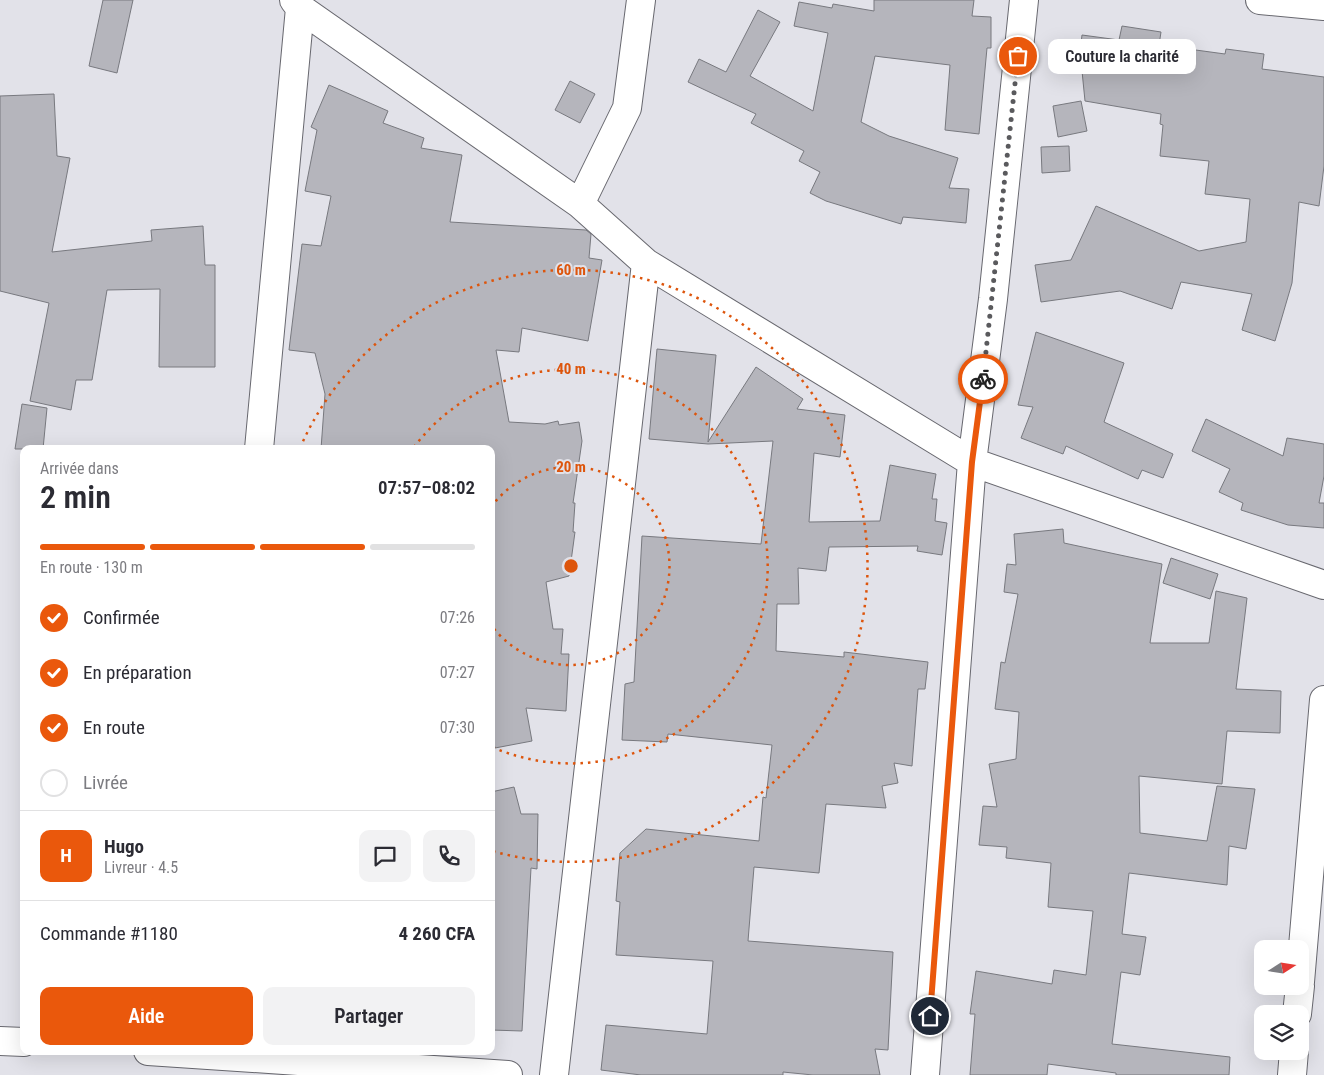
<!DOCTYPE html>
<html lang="fr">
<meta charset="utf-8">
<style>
:root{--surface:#fff;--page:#f2f2f3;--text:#2b2b33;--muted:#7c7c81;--line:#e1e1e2;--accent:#ea580c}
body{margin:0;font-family:"Roboto Condensed",sans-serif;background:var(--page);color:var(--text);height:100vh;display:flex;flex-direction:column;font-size:19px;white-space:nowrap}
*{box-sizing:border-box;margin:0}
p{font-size:16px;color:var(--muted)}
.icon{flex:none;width:28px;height:28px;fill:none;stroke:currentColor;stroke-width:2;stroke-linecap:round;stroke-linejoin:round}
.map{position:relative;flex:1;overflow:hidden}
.side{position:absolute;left:20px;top:445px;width:475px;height:610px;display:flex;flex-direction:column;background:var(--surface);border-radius:10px;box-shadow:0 5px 20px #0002}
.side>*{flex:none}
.needle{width:32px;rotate:78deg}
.tools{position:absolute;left:1254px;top:940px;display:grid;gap:10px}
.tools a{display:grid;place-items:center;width:55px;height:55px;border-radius:10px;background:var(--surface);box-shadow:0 5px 20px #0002;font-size:25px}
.pin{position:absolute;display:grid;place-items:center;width:42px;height:42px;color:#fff;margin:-21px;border:2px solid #fff;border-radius:50%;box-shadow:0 1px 5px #0007}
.courier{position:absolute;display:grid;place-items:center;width:50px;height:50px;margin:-25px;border:4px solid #ea580c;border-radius:50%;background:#fff;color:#222;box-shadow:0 1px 6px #0007}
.bubble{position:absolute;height:35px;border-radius:10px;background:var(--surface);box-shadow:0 5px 20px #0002;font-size:16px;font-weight:600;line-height:35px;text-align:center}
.head em{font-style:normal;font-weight:600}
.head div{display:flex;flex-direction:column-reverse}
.head{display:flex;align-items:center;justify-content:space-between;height:85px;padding:0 20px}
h1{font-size:32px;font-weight:600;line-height:38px}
.bar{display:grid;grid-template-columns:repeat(4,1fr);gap:8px 5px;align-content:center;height:60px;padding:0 20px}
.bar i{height:6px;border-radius:4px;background:var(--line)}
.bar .current{background:var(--accent)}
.bar p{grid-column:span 4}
.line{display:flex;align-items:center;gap:12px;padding:0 20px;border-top:1px solid var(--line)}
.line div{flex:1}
.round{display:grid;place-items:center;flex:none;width:52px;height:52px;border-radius:10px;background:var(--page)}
ol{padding:0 20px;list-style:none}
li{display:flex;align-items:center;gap:15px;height:55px}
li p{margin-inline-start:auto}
li .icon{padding:5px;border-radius:50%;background:var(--accent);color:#fff;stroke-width:4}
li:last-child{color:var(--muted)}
li i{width:28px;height:28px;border:2px solid var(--line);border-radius:50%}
.action{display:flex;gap:10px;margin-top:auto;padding:10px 20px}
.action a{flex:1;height:58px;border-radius:10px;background:var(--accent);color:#fff;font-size:20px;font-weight:600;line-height:58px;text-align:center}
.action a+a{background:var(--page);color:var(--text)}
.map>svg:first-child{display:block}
.building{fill:#b5b5bc;stroke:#78797f}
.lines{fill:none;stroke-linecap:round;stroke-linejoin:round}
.minor-casing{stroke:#68686f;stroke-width:30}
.minor{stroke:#fff;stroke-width:28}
.done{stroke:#5a5a5d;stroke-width:5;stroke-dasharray:0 9}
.route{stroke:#ea580c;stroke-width:6}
.ring{fill:none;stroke:#dd550c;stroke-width:2.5;stroke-dasharray:2.5 5}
.centre{fill:#dd550c;stroke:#e2e2e9;stroke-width:2.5}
.ring-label{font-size:15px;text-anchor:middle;font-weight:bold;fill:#dd550c;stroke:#e2e2e9;stroke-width:4;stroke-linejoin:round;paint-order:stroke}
</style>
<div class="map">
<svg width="1324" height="1075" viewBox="0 0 1324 1075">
<rect width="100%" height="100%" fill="#e2e2e9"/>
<path class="building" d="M 103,0 L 133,0 L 117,73 L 89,66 Z
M 874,0 L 974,0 L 972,16 L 991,17 L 991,48 L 987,48 L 979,134 L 945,130 L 950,65 L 882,57 L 875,56 L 861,122 L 889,136 L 958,158 L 949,188 L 969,189 L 966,223 L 903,217 L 901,224 L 826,201 L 810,193 L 820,172 L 799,161 L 804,151 L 751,123 L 756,114 L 688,82 L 699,59 L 726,72 L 758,10 L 780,22 L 750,76 L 813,111 L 828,33 L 794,26 L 799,2 L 832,8 L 833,4 L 874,11 Z
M 1122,26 L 1161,32 L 1159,45 L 1225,54 L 1226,49 L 1264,54 L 1262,69 L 1324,77 L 1324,166 L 1319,206 L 1299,202 L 1292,283 L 1275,341 L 1242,330 L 1252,294 L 1181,282 L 1172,309 L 1120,291 L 1041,302 L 1035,265 L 1071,260 L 1096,206 L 1199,251 L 1246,242 L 1250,199 L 1205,194 L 1209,161 L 1160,156 L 1163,125 L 1160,124 L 1161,114 L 1085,101 L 1080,51 L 1082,35 L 1119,40 Z
M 570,81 L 595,94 L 580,123 L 555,110 Z
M 329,85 L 388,111 L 383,123 L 424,138 L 421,148 L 462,155 L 450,222 L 586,230 L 591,234 L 589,258 L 602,260 L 588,341 L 522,328 L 519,352 L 496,350 L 509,422 L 545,424 L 558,421 L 559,425 L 579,422 L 582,441 L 573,503 L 575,503 L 573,532 L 575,532 L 569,576 L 546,582 L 553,629 L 563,629 L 561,654 L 569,654 L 566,711 L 526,708 L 532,741 L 495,748 L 491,728 L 491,449 L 321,449 L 325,394 L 315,353 L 289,350 L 302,244 L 321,246 L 331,196 L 305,191 L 317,130 L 311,127 Z
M 54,94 L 57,156 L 70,158 L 52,252 L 152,241 L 151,230 L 203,226 L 205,265 L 215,265 L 215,367 L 159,367 L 160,289 L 107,290 L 92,380 L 76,380 L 71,410 L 30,401 L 49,303 L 0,291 L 0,96 Z
M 1081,101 L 1087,131 L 1058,137 L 1053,106 Z
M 1069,146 L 1070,171 L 1042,173 L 1041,147 Z
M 1036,332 L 1124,363 L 1104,422 L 1173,454 L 1163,478 L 1142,470 L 1138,479 L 1066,446 L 1063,454 L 1021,438 L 1033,407 L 1018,405 Z
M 657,349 L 716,355 L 708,442 L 756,367 L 803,399 L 797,409 L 845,415 L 840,457 L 814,453 L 809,522 L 880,521 L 890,465 L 936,474 L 932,499 L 937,499 L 935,521 L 947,523 L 942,555 L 917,551 L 918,546 L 829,547 L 826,571 L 798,568 L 799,604 L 777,604 L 776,651 L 844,657 L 844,652 L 928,662 L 925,689 L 918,689 L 912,766 L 894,763 L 898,783 L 882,786 L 886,808 L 826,804 L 819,873 L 754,867 L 748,941 L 893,952 L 888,1050 L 875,1049 L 880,1075 L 813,1075 L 783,1072 L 783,1075 L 641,1075 L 601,1070 L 606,1025 L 707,1034 L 713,961 L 616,955 L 620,902 L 616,901 L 620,853 L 646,829 L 759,841 L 763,797 L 766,798 L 772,745 L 668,734 L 667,742 L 622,740 L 625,684 L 634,682 L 642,536 L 761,544 L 773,441 L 708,444 L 649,439 Z
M 22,404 L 47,408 L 43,449 L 15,449 Z
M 1206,419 L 1283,456 L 1287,438 L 1324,444 L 1324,476 L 1319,503 L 1324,503 L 1324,528 L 1288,525 L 1241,510 L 1243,503 L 1219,492 L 1230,469 L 1192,451 Z
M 1063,529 L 1064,543 L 1162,564 L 1150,643 L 1209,643 L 1216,591 L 1247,598 L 1236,689 L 1281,691 L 1280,733 L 1227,731 L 1222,784 L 1139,776 L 1140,833 L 1207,841 L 1217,786 L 1255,789 L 1246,849 L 1229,846 L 1227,885 L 1129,873 L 1122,934 L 1146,937 L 1140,975 L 1121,972 L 1112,1044 L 1230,1057 L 1229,1075 L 1116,1075 L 1116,1073 L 1048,1064 L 1047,1075 L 970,1075 L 975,1014 L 970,1014 L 976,971 L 1052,984 L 1054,970 L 1086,975 L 1093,911 L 1048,907 L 1051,863 L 1006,858 L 1007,847 L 979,845 L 983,806 L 997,807 L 989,764 L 1016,759 L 1019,712 L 995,709 L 1001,662 L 1005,663 L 1018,594 L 1004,592 L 1007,564 L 1016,565 L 1014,534 Z
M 1171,558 L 1218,574 L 1210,599 L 1163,583 Z
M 514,787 L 521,814 L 538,814 L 537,869 L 531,868 L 522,1031 L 491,1030 L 491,792 Z"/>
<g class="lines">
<g class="minor-casing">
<path id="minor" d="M 294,0 L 300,8 L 580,204 L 646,263 L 972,462 L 1324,585
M 1260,0 L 1324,6
M 580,204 L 627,108 L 641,0
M 259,449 L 300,8
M 1300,982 L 1324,700
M 1297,1014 L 1300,986
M 0,1041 L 24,1042
M 148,1051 L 508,1075
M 554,1075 L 646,263
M 925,1075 L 972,462 L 993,299 L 1024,0
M 1292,1075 L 1294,1051"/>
</g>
<use href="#minor" class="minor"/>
</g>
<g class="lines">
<path class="done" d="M 983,379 L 1018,56"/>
<path class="route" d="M 930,1016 L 972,462 L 983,379"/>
</g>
<g class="ring">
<path d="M491 507A99 99 0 1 1 491 625"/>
<path d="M414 447A197 197 0 1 1 492 747"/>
<path d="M300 448A296 296 0 1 1 492 851"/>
</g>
<circle cx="571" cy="566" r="8" class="centre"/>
<g class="ring-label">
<text x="571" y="275">60 m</text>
<text x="571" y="374">40 m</text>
<text x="571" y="472">20 m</text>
</g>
</svg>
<div class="tools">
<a><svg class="needle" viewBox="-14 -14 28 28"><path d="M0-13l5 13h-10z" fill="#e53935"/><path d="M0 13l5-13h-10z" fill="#7c7c81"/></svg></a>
<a><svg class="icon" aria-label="layers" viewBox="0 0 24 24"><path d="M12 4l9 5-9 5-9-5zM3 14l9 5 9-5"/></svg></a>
</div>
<div class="pin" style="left:1018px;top:56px;background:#ea580c"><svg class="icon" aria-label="bag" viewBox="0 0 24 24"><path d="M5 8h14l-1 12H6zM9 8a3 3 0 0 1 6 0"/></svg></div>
<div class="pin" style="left:930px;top:1016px;background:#1f2937"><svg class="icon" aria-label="home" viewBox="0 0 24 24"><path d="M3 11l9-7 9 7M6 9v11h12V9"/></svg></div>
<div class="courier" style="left:983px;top:379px"><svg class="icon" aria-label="bike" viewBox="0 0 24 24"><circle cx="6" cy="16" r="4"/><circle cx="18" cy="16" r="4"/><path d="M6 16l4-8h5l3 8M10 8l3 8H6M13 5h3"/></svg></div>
<div class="bubble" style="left:1048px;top:39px;width:148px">Couture la charité</div>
<section class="side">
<div class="head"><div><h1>2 min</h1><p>Arrivée dans</p></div><em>07:57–08:02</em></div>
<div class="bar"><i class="current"></i><i class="current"></i><i class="current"></i><i></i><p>En route · 130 m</p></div>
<ol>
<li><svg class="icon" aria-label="check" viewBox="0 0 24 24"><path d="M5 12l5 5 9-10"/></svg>Confirmée<p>07:26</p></li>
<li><svg class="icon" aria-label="check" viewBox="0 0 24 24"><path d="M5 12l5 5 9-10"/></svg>En préparation<p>07:27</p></li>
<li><svg class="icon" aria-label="check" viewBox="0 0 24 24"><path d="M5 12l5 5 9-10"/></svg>En route<p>07:30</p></li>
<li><i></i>Livrée</li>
</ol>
<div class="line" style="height:90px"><b class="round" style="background:var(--accent);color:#fff">H</b><div><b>Hugo</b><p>Livreur · 4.5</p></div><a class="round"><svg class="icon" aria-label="chat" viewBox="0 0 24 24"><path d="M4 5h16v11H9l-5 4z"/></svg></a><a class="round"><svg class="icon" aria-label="phone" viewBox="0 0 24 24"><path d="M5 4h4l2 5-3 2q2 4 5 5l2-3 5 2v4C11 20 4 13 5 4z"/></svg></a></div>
<div class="line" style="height:65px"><div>Commande #1180</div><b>4 260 CFA</b></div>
<div class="action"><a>Aide</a><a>Partager</a></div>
</section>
</div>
